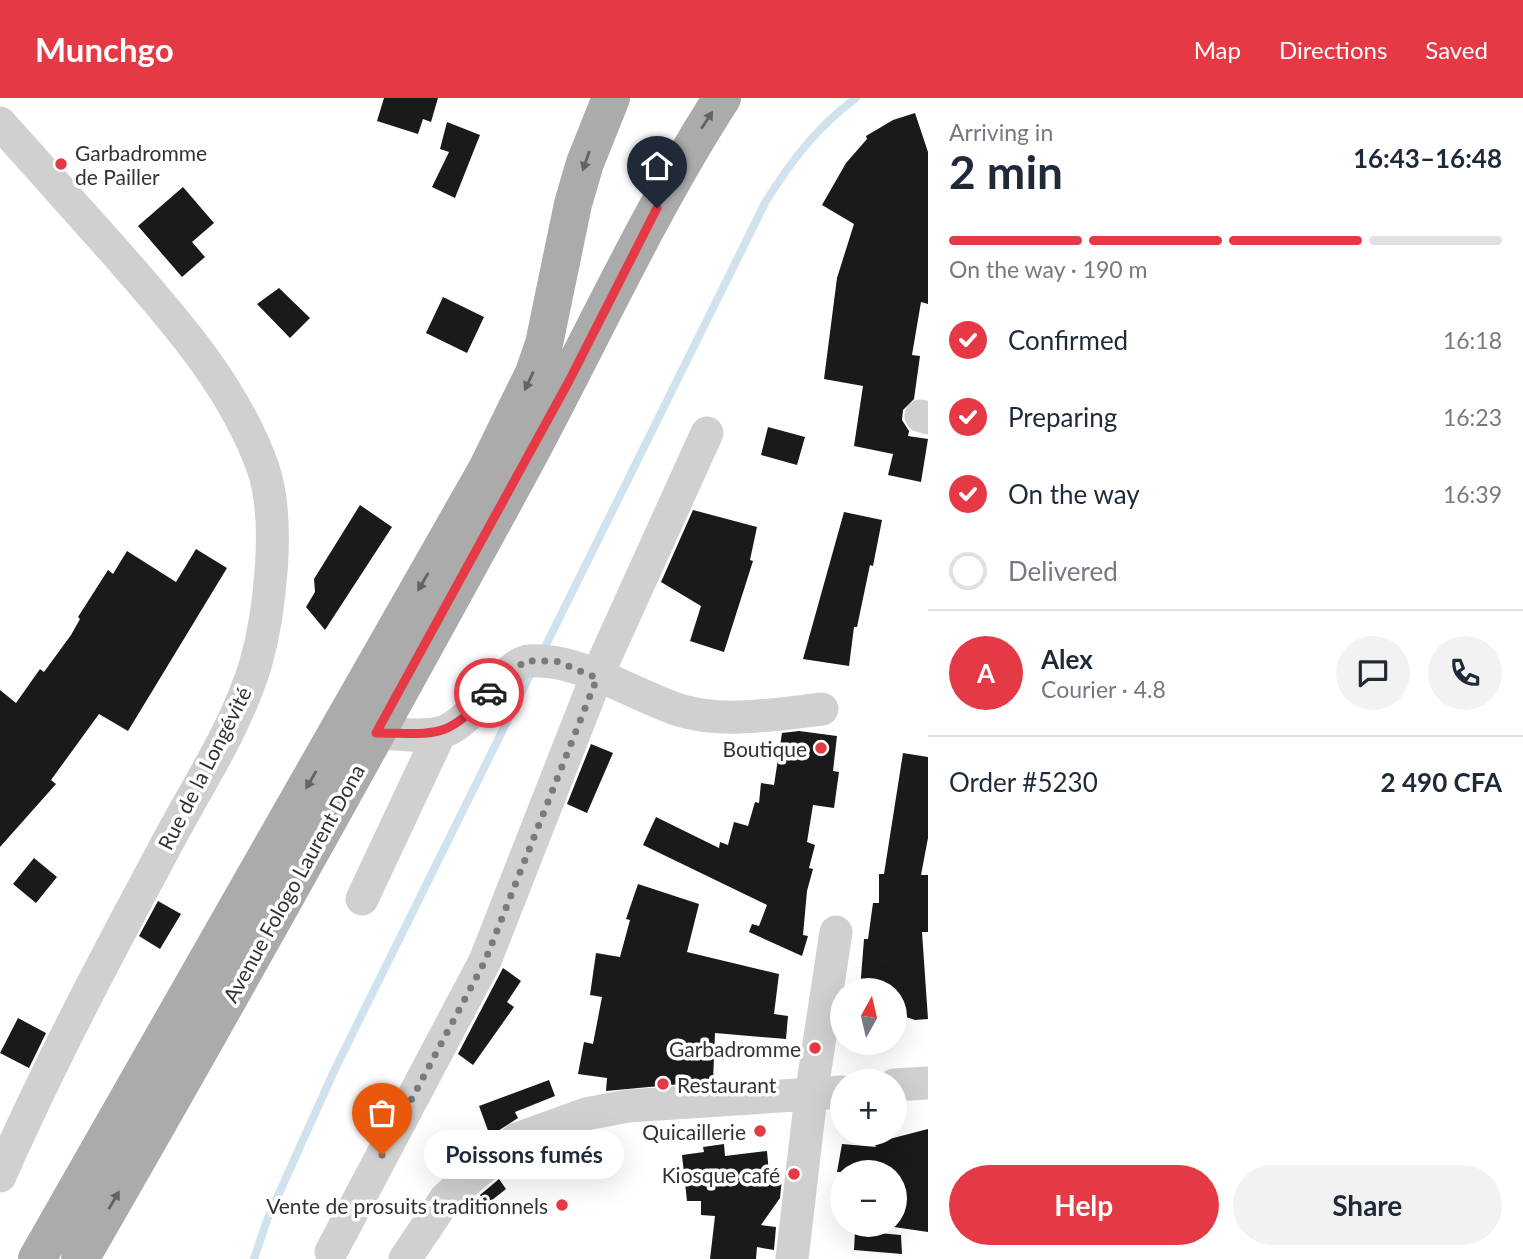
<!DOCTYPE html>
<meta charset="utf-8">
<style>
:root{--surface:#fff;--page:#f2f2f3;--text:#1f2937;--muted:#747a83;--line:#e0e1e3;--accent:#e63946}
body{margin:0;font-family:Lato,sans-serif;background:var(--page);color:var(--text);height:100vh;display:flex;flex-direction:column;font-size:26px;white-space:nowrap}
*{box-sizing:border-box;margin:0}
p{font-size:23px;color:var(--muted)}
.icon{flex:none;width:38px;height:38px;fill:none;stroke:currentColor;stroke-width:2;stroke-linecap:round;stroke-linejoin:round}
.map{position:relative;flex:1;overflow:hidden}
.details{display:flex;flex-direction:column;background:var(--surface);width:595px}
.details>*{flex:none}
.needle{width:46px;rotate:8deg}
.tools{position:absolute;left:830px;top:880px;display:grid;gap:14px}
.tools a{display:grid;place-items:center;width:77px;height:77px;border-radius:50%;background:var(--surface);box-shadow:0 7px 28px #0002;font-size:35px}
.pin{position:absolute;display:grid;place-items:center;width:60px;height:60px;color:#fff;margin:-72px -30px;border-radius:50% 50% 50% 0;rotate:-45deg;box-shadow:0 0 7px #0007}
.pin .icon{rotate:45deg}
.courier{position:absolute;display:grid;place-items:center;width:70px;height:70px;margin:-35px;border:5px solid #e63946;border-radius:50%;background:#fff;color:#222;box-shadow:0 2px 9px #0007}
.bubble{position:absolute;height:49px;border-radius:24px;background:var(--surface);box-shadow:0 7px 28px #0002;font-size:23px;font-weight:700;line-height:49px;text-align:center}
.overview em{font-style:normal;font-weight:700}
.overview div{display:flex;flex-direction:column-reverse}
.overview{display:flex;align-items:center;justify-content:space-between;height:119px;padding:0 21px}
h1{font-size:46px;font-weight:700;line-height:52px}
.bar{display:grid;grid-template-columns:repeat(4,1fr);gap:10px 7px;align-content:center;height:84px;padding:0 21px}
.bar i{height:9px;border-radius:5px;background:var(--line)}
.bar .selected{background:var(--accent)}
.bar p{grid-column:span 4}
.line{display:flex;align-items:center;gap:18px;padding:0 21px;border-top:2px solid var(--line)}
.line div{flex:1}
.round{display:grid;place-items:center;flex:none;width:74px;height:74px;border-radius:37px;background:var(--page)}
ol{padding:0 21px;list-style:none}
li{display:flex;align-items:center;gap:21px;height:77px}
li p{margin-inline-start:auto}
li .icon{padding:7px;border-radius:50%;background:var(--accent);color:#fff;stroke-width:4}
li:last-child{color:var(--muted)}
li i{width:38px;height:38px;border:4px solid var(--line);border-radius:50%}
.primary-button{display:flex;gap:14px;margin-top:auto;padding:14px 21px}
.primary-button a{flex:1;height:80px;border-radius:42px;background:var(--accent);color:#fff;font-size:28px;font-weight:700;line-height:80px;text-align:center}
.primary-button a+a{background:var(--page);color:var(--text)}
header{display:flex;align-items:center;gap:42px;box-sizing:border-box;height:98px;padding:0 35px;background:var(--accent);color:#fff}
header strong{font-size:33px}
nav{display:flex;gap:38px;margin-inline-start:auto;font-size:24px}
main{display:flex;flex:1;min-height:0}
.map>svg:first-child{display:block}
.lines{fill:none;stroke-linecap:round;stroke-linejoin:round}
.stream{stroke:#cfe2ee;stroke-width:8}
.building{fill:#1a1a1a}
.minor{stroke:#d0d0d0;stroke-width:33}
.major{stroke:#ababab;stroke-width:38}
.oneway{fill:#636363}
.done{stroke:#7a7a7a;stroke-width:7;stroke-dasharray:0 12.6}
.route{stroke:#e63946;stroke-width:9}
.poi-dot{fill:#e63946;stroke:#fff;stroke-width:2.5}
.labels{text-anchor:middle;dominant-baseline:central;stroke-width:7;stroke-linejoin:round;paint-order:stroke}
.poi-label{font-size:21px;fill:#333;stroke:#fff;text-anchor:end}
.street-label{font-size:21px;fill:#333;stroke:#fff}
</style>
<header>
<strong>Munchgo</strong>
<nav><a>Map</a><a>Directions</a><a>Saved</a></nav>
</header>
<main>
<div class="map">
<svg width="928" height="1161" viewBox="0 0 928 1161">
<rect width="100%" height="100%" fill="#fff"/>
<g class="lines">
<path class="stream" d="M 541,557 L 766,103 C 792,62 817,29 856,0
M 254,1161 L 267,1122 L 335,971 L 533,571"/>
</g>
<path class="building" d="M 384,0 L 438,0 L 431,24 L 423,21 L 418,36 L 377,23 Z
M 915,15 L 928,54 L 928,206 L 921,204 L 912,257 L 920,258 L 914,301 L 903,312 L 902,322 L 909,333 L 908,338 L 928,341 L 921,384 L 888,377 L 893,356 L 854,348 L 863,288 L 824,281 L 837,180 L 854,126 L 822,107 L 846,65 L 867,41 L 866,38 L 893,22 Z
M 447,24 L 480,37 L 455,100 L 432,89 L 449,54 L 440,51 Z
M 183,89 L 214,125 L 192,144 L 205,159 L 182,179 L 138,128 Z
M 279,190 L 310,220 L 290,240 L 257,206 Z
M 443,199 L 484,219 L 467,255 L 426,235 Z
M 768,329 L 805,339 L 797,367 L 761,357 Z
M 360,407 L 392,429 L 325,532 L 306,509 L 315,494 L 314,481 Z
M 693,412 L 757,429 L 750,462 L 753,463 L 724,554 L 690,543 L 701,508 L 661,484 Z
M 844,414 L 882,422 L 873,468 L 870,467 L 857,529 L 854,529 L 849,568 L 803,561 Z
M 196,451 L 227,470 L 128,633 L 99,616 L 51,682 L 56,686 L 0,749 L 0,592 L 16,605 L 40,571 L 44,574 L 71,537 L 80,521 L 78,519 L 108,472 L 113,476 L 127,453 L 176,484 Z
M 799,633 L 837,638 L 833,673 L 839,674 L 834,710 L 813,707 L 807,744 L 815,747 L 809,770 L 813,771 L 807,793 L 803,837 L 808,838 L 802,858 L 749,834 L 752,826 L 759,828 L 767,807 L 643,747 L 656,719 L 719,750 L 720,744 L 728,747 L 734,724 L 748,728 L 755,704 L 759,705 L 761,685 L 774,687 L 782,635 Z
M 591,646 L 613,655 L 587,715 L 567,706 Z
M 903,655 L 928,659 L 928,740 L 921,777 L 928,777 L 928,834 L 922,834 L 928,921 L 915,922 L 895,915 L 894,892 L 860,892 L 864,841 L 868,841 L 873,805 L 879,805 L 879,776 L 884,776 Z
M 34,760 L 57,779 L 36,805 L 13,786 Z
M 638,786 L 699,806 L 687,854 L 779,876 L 774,916 L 788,918 L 786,941 L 715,935 L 713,983 L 606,993 L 607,980 L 578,976 L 584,944 L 593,946 L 602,899 L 590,897 L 596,855 L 620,859 L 630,822 L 626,821 Z
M 158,803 L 181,816 L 160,851 L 139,838 Z
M 503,870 L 521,883 L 507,904 L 514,909 L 473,967 L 458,956 Z
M 18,920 L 46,935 L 29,970 L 0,955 Z
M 549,982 L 555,998 L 515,1014 L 518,1020 L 490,1038 L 479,1008 Z
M 928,1031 L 928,1134 L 894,1129 L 894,1074 L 837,1074 L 842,1046 L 876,1049 L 874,1045 Z
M 724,1046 L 725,1058 L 767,1053 L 769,1076 L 782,1080 L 780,1100 L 761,1127 L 776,1129 L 774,1152 L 757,1149 L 756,1161 L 710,1161 L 715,1118 L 701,1117 L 701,1103 L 687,1103 L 682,1057 L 704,1054 L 703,1049 Z
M 499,1081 L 506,1091 L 487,1106 L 480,1097 Z
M 855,1133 L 901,1137 L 902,1156 L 854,1152 Z"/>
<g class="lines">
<path class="minor" d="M 0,25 C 39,69 78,112 117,156 C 173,220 234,288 263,370 C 281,422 270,516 255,568 C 235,633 194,693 163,753 C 106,859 49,967 0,1078
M 921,318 L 928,320
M 376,635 C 395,635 421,640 439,635 C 472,628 504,565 529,563 C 580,560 631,596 679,612 C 723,626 778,616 822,611
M 362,801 L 440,635
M 894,987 L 928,985
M 331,1154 L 485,863 L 596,580 L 707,335
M 405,1161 L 446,1100 L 517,1041 L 586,1016 L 628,1008 L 842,994
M 792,1161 L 811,998 L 836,834"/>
<path class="major" d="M 37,1161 L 486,373 L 534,275 L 544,246 L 573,106 L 585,65 L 611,0
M 80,1161 C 229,903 373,643 516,381 C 585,255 644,121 722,0"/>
</g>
<defs><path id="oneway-solid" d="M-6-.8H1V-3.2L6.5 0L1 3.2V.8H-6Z" transform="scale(1.75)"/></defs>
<g class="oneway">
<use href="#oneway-solid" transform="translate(707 22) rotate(-57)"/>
<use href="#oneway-solid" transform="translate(586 63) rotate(109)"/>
<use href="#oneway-solid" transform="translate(529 283) rotate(115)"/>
<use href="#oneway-solid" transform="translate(423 484) rotate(120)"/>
<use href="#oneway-solid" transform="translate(311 682) rotate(120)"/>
<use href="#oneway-solid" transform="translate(114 1102) rotate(-60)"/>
</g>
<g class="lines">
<path class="done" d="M 382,1057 L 485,863 L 597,580 L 556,563 L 525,563 L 489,595"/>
<path class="route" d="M 489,595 C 446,643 435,635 376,635 L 569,283 L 657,110"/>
</g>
<g class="poi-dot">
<circle cx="61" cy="66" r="7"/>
<circle cx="821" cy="650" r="7"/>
<circle cx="815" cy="950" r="7"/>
<circle cx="663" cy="986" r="7"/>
<circle cx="760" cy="1033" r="7"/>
<circle cx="794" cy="1076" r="7"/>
<circle cx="562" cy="1107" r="7"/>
</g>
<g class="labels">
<g class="poi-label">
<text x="75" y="54" text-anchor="start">Garbadromme<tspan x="75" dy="24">de Pailler</tspan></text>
<text x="807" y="650">Boutique</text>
<text x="801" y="950">Garbadromme</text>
<text x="677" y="986" text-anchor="start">Restaurant</text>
<text x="746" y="1033">Quicaillerie</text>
<text x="780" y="1076">Kiosque café</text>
<text x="548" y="1107">Vente de prosuits traditionnels</text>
</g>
<g class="street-label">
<text transform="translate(204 670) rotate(-63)">Rue de la Longévité</text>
<text transform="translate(293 785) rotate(-61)">Avenue Fologo Laurent Dona</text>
</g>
</g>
</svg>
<div class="tools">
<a><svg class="needle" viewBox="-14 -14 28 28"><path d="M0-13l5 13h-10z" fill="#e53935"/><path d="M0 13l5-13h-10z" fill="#747a83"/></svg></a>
<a>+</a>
<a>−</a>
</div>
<div class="pin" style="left:382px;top:1057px;background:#ea580c"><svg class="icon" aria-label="bag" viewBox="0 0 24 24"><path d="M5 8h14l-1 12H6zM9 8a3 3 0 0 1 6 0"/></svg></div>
<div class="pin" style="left:657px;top:110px;background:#1f2937"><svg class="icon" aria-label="home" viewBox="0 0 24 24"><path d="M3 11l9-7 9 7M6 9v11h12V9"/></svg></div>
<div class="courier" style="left:489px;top:595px"><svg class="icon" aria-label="car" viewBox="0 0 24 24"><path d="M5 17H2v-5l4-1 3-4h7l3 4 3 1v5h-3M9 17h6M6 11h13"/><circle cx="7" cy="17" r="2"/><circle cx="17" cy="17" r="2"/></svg></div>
<div class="bubble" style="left:424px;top:1032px;width:200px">Poissons fumés</div>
</div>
<section class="details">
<div class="overview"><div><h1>2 min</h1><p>Arriving in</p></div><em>16:43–16:48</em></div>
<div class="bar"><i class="selected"></i><i class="selected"></i><i class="selected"></i><i></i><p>On the way · 190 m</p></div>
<ol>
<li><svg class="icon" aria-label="check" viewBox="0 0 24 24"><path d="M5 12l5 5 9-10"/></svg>Confirmed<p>16:18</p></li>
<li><svg class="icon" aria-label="check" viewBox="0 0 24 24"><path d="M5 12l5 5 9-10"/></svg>Preparing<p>16:23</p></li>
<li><svg class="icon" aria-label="check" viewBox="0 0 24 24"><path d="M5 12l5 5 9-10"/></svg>On the way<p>16:39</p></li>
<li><i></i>Delivered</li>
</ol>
<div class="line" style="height:126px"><b class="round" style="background:var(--accent);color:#fff">A</b><div><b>Alex</b><p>Courier · 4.8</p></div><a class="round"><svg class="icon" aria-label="chat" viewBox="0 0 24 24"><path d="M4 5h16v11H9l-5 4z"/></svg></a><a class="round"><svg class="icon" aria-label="phone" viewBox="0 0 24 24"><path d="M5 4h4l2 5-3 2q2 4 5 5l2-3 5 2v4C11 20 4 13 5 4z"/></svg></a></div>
<div class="line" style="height:91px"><div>Order #5230</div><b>2 490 CFA</b></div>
<div class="primary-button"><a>Help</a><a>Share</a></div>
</section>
</main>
